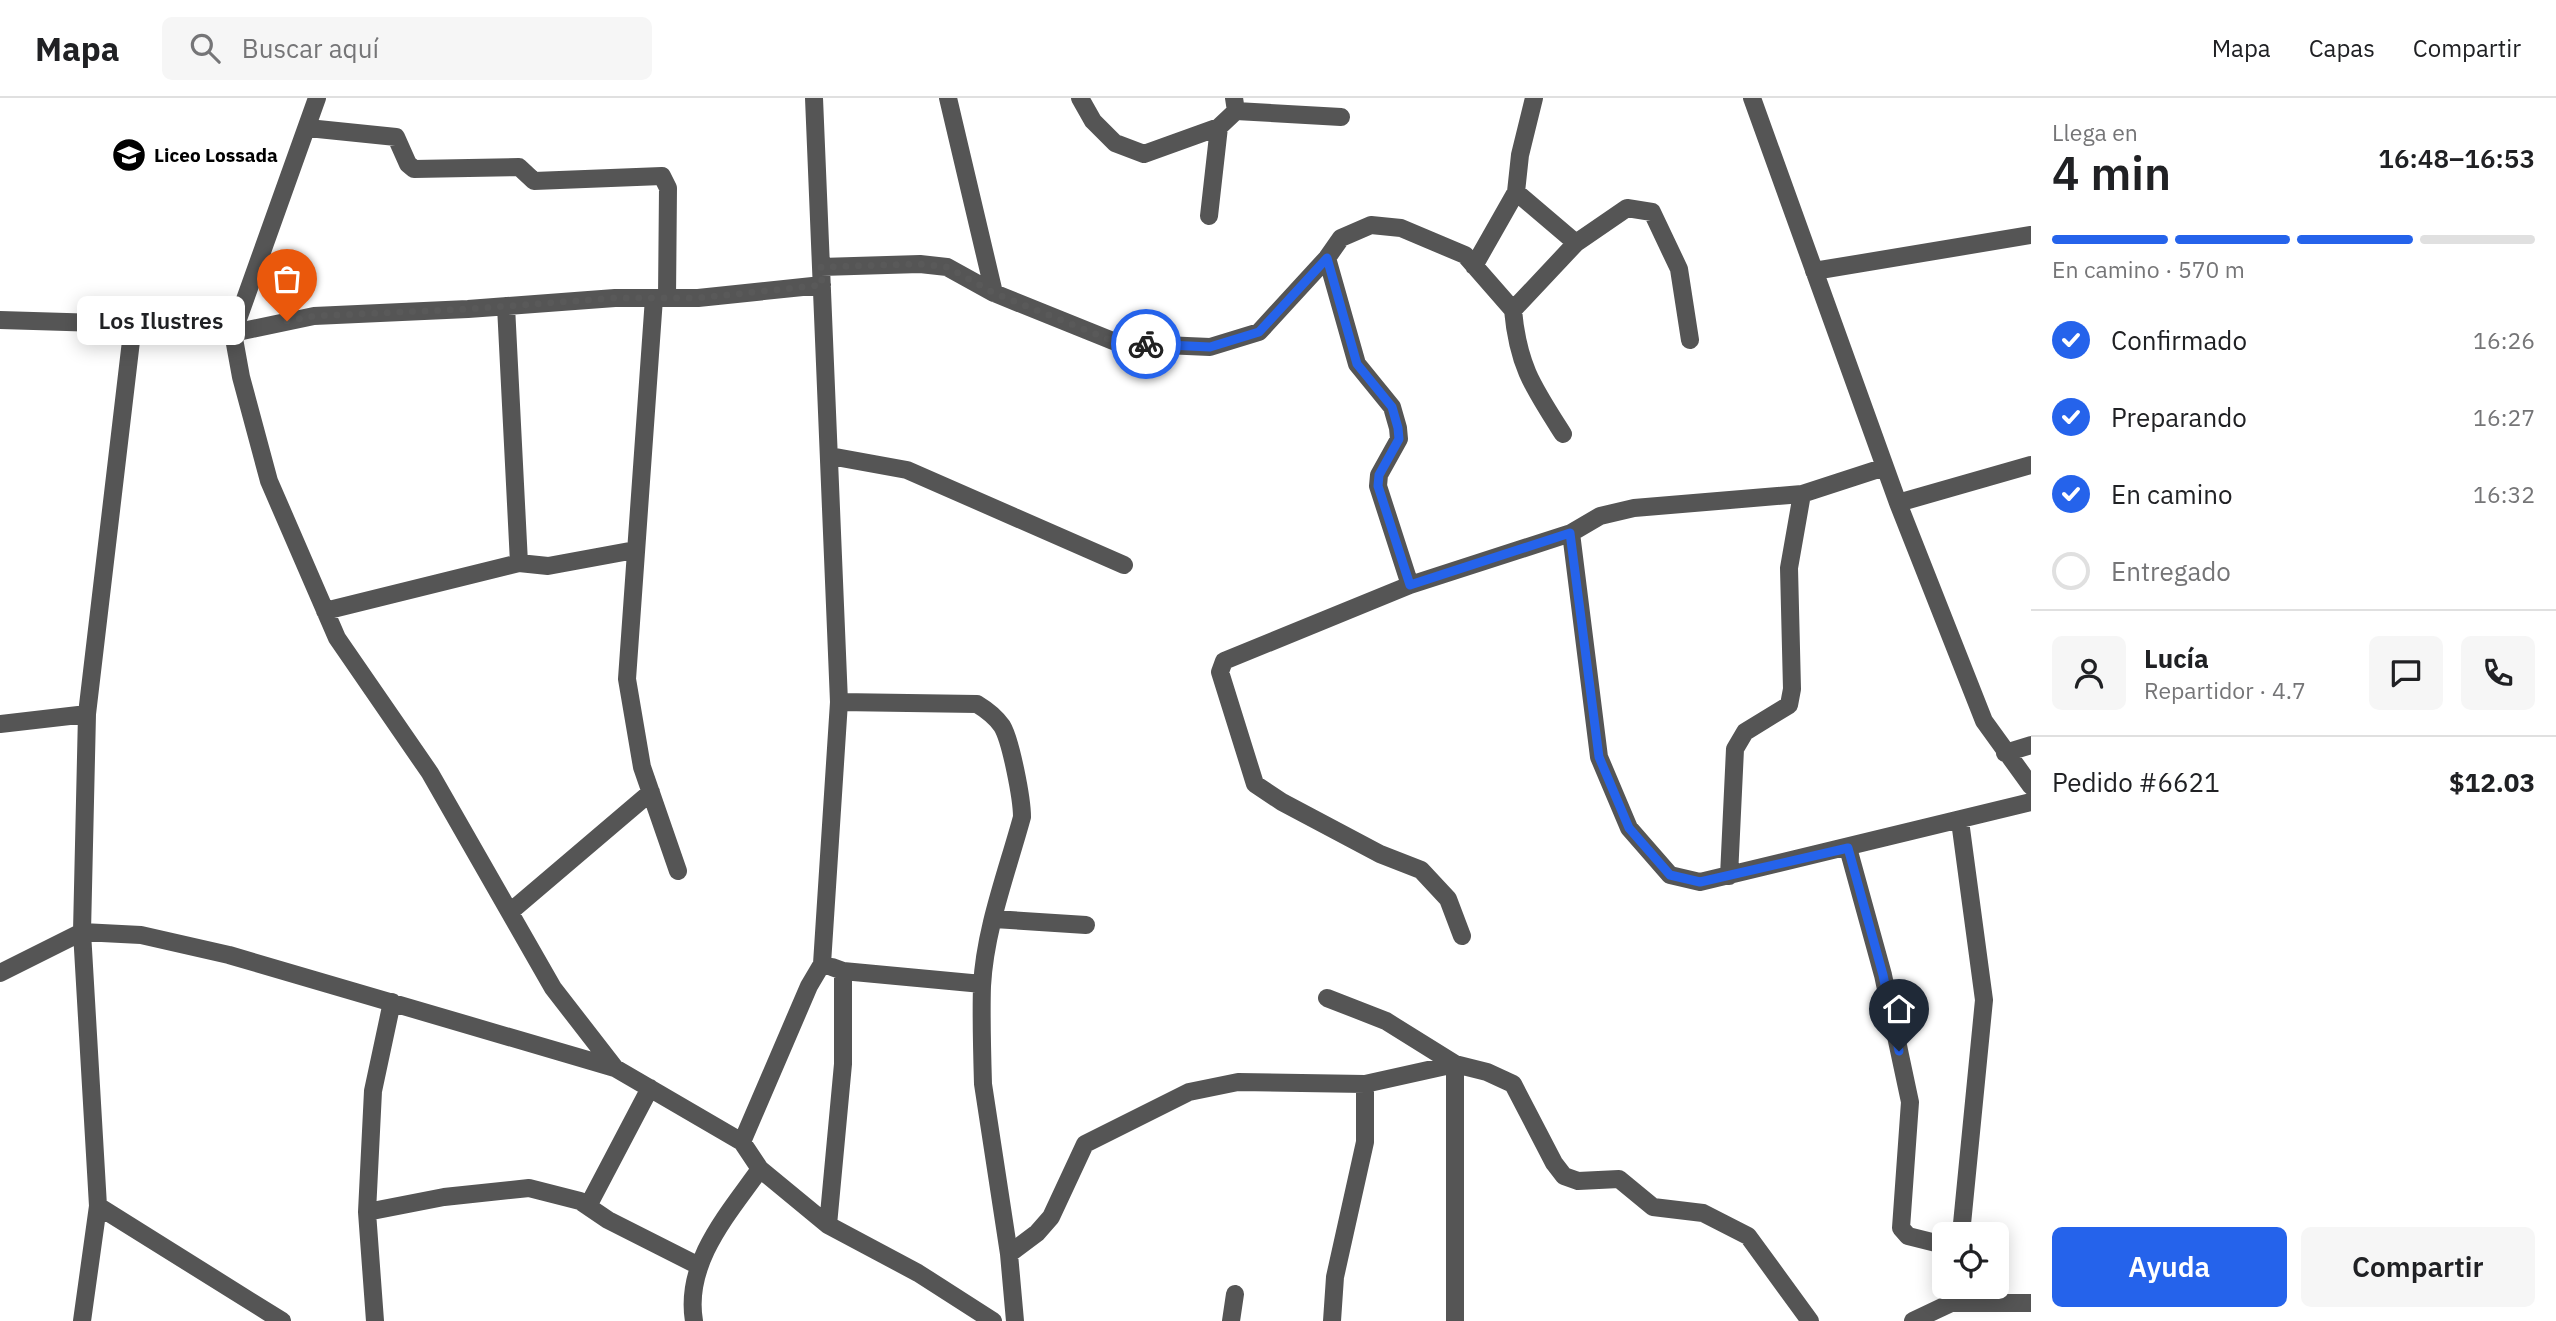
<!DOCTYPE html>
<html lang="es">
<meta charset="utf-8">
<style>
:root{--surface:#fff;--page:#f6f6f6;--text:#202124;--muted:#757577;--line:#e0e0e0;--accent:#2563eb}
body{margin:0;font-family:"IBM Plex Sans",sans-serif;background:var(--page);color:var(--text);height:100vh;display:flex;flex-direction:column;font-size:26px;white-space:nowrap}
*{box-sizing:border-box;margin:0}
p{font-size:23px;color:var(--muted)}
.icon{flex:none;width:38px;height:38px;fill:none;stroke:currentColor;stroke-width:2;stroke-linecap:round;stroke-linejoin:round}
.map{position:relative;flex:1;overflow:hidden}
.drawer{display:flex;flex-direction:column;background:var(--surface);width:525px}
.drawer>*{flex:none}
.buttons{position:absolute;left:1932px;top:1124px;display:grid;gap:14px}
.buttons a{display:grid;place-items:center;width:77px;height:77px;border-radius:10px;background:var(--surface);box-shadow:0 4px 18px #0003;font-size:35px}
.pin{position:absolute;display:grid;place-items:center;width:60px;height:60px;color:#fff;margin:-72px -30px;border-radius:50% 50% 50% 0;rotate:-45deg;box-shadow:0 0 7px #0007}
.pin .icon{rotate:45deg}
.courier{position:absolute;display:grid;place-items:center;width:70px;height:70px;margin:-35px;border:5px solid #2563eb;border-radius:50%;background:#fff;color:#222;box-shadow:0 2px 9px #0007}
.bubble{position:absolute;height:49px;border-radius:10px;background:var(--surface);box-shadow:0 4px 18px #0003;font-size:23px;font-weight:600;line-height:49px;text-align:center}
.headline em{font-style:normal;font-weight:600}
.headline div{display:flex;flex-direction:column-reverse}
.headline{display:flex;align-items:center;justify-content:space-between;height:119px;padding:0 21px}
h1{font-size:46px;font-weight:600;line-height:52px}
.bar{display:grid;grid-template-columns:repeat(4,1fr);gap:10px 7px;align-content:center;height:84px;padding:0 21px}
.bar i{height:9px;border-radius:5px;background:var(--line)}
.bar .selected{background:var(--accent)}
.bar p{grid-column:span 4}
.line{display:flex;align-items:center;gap:18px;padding:0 21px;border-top:2px solid var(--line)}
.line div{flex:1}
.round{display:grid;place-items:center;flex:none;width:74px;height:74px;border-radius:10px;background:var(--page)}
ol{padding:0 21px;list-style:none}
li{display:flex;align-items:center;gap:21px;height:77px}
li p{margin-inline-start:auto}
li .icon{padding:7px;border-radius:50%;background:var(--accent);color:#fff;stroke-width:4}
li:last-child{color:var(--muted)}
li i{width:38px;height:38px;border:4px solid var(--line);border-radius:50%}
.action{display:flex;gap:14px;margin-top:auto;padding:14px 21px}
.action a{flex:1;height:80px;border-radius:10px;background:var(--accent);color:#fff;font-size:28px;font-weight:600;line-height:80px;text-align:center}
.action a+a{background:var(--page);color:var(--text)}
header{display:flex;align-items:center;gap:42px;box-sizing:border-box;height:98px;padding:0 35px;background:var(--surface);border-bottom:2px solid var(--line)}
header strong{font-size:33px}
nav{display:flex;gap:38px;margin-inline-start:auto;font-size:24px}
.search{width:490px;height:63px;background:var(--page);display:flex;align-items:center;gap:18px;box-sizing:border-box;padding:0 24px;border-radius:10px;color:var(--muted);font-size:26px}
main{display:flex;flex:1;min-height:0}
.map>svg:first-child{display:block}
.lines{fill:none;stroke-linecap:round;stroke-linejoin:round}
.minor{stroke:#555;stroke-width:18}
.done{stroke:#595959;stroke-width:7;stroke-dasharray:0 12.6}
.route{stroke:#2563eb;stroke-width:9}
.labels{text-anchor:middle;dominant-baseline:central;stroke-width:5;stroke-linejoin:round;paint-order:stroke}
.poi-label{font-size:19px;font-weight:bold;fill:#000;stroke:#fff;text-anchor:start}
</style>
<header>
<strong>Mapa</strong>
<div class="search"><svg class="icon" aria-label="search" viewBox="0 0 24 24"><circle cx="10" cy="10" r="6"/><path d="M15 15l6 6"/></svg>Buscar aquí</div>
<nav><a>Mapa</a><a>Capas</a><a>Compartir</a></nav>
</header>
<main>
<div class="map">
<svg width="2031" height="1223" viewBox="0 0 2031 1223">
<rect width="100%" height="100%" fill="#fff"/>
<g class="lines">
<path class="minor" d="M 317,0 L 233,235 L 241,279 L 269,383 L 337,540 L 430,675 L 553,890 L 615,970
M 948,0 L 994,195
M 1080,0 L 1093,23 L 1115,45 L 1144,56 L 1219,29 L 1236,13 L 1234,0
M 1752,0 L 1898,405 L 1984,623 L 2031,688
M 1236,13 L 1341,19
M 308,30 L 396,39 L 408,66 L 414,71 L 519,69 L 534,83 L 662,78 L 668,90 L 667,200
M 1516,94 L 1576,145
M 1209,118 L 1219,29
M 1327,160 L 1357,266 L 1392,309 L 1398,330 L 1399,341 L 1379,377 L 1378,388 L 1410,487
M 1474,168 L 1516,94 L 1520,57 L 1534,0
M 821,169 L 920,166 L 947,169 L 994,195 L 1118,245 L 1210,249 L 1259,234 L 1327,160 L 1341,140 L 1371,127 L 1401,130 L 1465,157 L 1513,212
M 1814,173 L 2031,137
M 654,200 L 627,581 L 642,669 L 678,773
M 506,208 L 519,465
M 0,222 L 133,226 L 233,235 L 314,218 L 468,211 L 615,200 L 698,200 L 822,187
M 1563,336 C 1533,289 1518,268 1513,212 L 1576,145 L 1627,110 L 1652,114 L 1679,171 L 1690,242
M 830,358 L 907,372 L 1124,467
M 1898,405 L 2031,367
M 1571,435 L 1599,659 L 1629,730 L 1670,777 L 1700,784 L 2031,704
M 325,513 L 519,465 L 548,468 L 635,452
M 839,604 L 977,606 C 987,612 995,618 1002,628 C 1011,643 1022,701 1022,719 C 1007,774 985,831 982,888 C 981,920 982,953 983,986 L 1009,1156 L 1015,1223
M 0,626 L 87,616
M 2005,655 L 2031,647
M 1960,723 L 1984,902 L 1961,1136
M 1848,750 L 1883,877 L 1910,1004 L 1901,1130 L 1908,1138 L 1944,1147
M 1729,778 L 1735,651 L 1745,634 L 1789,607 L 1792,591 L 1789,470 L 1802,396
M 510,814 L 651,694
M 994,821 L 1086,827
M 1462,838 L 1448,801 L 1421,772 L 1380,756 L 1282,704 L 1255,686 L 1220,574 L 1224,563 L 1410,487 L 1571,435 L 1600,418 L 1634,410 L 1802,396 L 1885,369
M 832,869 L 843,873 L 982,886
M 0,875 L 82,834 L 141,837 L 229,857 L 615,970 L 742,1044 L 760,1071 L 828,1127 L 918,1175 L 993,1223
M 1327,900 L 1386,923 L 1455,966 L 1487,974 L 1513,986 L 1554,1065 L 1564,1078 L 1578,1083 L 1619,1081 L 1653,1109 L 1703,1115 L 1748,1138 L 1810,1223
M 742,1044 L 809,888 L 822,866 L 839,604 L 814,0
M 98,1108 L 282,1223
M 588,1108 L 650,990
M 367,1114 L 444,1099 L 529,1090 L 580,1103 L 608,1122 L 699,1168
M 828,1127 L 843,966 L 843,873
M 1009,1156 L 1037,1135 L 1051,1119 L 1085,1046 L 1189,994 L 1238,984 L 1365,986 L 1455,966 L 1455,1223
M 82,1223 L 98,1108 L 82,834 L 87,616 L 133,226
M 375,1223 L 367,1114 L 373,993 L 392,904
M 694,1223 C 684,1164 729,1115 760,1071
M 1231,1223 L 1235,1196
M 1332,1223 L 1335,1179 L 1365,1044 L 1365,986
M 1913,1223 L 1951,1205 L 2031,1205"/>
</g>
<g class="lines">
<path class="done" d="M 287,223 L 314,218 L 468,211 L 615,200 L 698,200 L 822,187 L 821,169 L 920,166 L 947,169 L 994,195 L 1118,245 L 1146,246"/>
<path class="route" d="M 1146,246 L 1210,249 L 1259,234 L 1327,160 L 1357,266 L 1392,309 L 1398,330 L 1399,341 L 1379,377 L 1378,388 L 1410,487 L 1570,435 L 1599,659 L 1629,730 L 1670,777 L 1700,784 L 1848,750 L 1883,877 L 1899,953"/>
</g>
<defs>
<g id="school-disc" transform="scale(1.75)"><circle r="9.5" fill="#000" stroke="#fff"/><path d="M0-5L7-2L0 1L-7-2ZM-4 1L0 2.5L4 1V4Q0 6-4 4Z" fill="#fff"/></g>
</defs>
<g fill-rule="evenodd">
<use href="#school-disc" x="129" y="57"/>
</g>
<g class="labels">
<g class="poi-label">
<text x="154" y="57">Liceo Lossada</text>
</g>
</g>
</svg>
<div class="buttons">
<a><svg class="icon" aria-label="locate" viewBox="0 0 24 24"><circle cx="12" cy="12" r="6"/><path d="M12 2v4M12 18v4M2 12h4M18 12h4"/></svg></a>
</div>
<div class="pin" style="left:287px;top:223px;background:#ea580c"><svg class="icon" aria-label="bag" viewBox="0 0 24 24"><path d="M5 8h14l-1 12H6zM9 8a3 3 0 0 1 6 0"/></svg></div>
<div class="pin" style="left:1899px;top:953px;background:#1f2937"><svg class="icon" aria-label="home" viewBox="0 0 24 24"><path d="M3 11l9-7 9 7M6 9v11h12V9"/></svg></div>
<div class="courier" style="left:1146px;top:246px"><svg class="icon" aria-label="bike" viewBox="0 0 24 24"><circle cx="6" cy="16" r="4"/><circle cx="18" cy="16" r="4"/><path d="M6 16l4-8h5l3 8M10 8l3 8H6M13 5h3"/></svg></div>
<div class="bubble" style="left:77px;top:198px;width:168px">Los Ilustres</div>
</div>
<section class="drawer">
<div class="headline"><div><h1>4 min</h1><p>Llega en</p></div><em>16:48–16:53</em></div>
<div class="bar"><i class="selected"></i><i class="selected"></i><i class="selected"></i><i></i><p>En camino · 570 m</p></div>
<ol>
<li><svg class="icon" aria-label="check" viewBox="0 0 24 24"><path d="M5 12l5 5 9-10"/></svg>Confirmado<p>16:26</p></li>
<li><svg class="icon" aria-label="check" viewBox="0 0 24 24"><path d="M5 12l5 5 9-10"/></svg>Preparando<p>16:27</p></li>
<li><svg class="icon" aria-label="check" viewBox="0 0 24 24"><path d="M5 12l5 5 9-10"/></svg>En camino<p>16:32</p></li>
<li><i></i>Entregado</li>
</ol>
<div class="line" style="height:126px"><a class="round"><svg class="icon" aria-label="person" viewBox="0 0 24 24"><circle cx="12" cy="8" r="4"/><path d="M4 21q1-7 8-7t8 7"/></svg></a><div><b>Lucía</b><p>Repartidor · 4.7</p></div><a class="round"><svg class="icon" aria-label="chat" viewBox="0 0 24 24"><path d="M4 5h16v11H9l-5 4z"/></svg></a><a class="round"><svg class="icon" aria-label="phone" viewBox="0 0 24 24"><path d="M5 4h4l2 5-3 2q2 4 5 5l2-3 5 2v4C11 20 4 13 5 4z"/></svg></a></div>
<div class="line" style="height:91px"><div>Pedido #6621</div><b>$12.03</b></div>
<div class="action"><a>Ayuda</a><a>Compartir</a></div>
</section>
</main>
